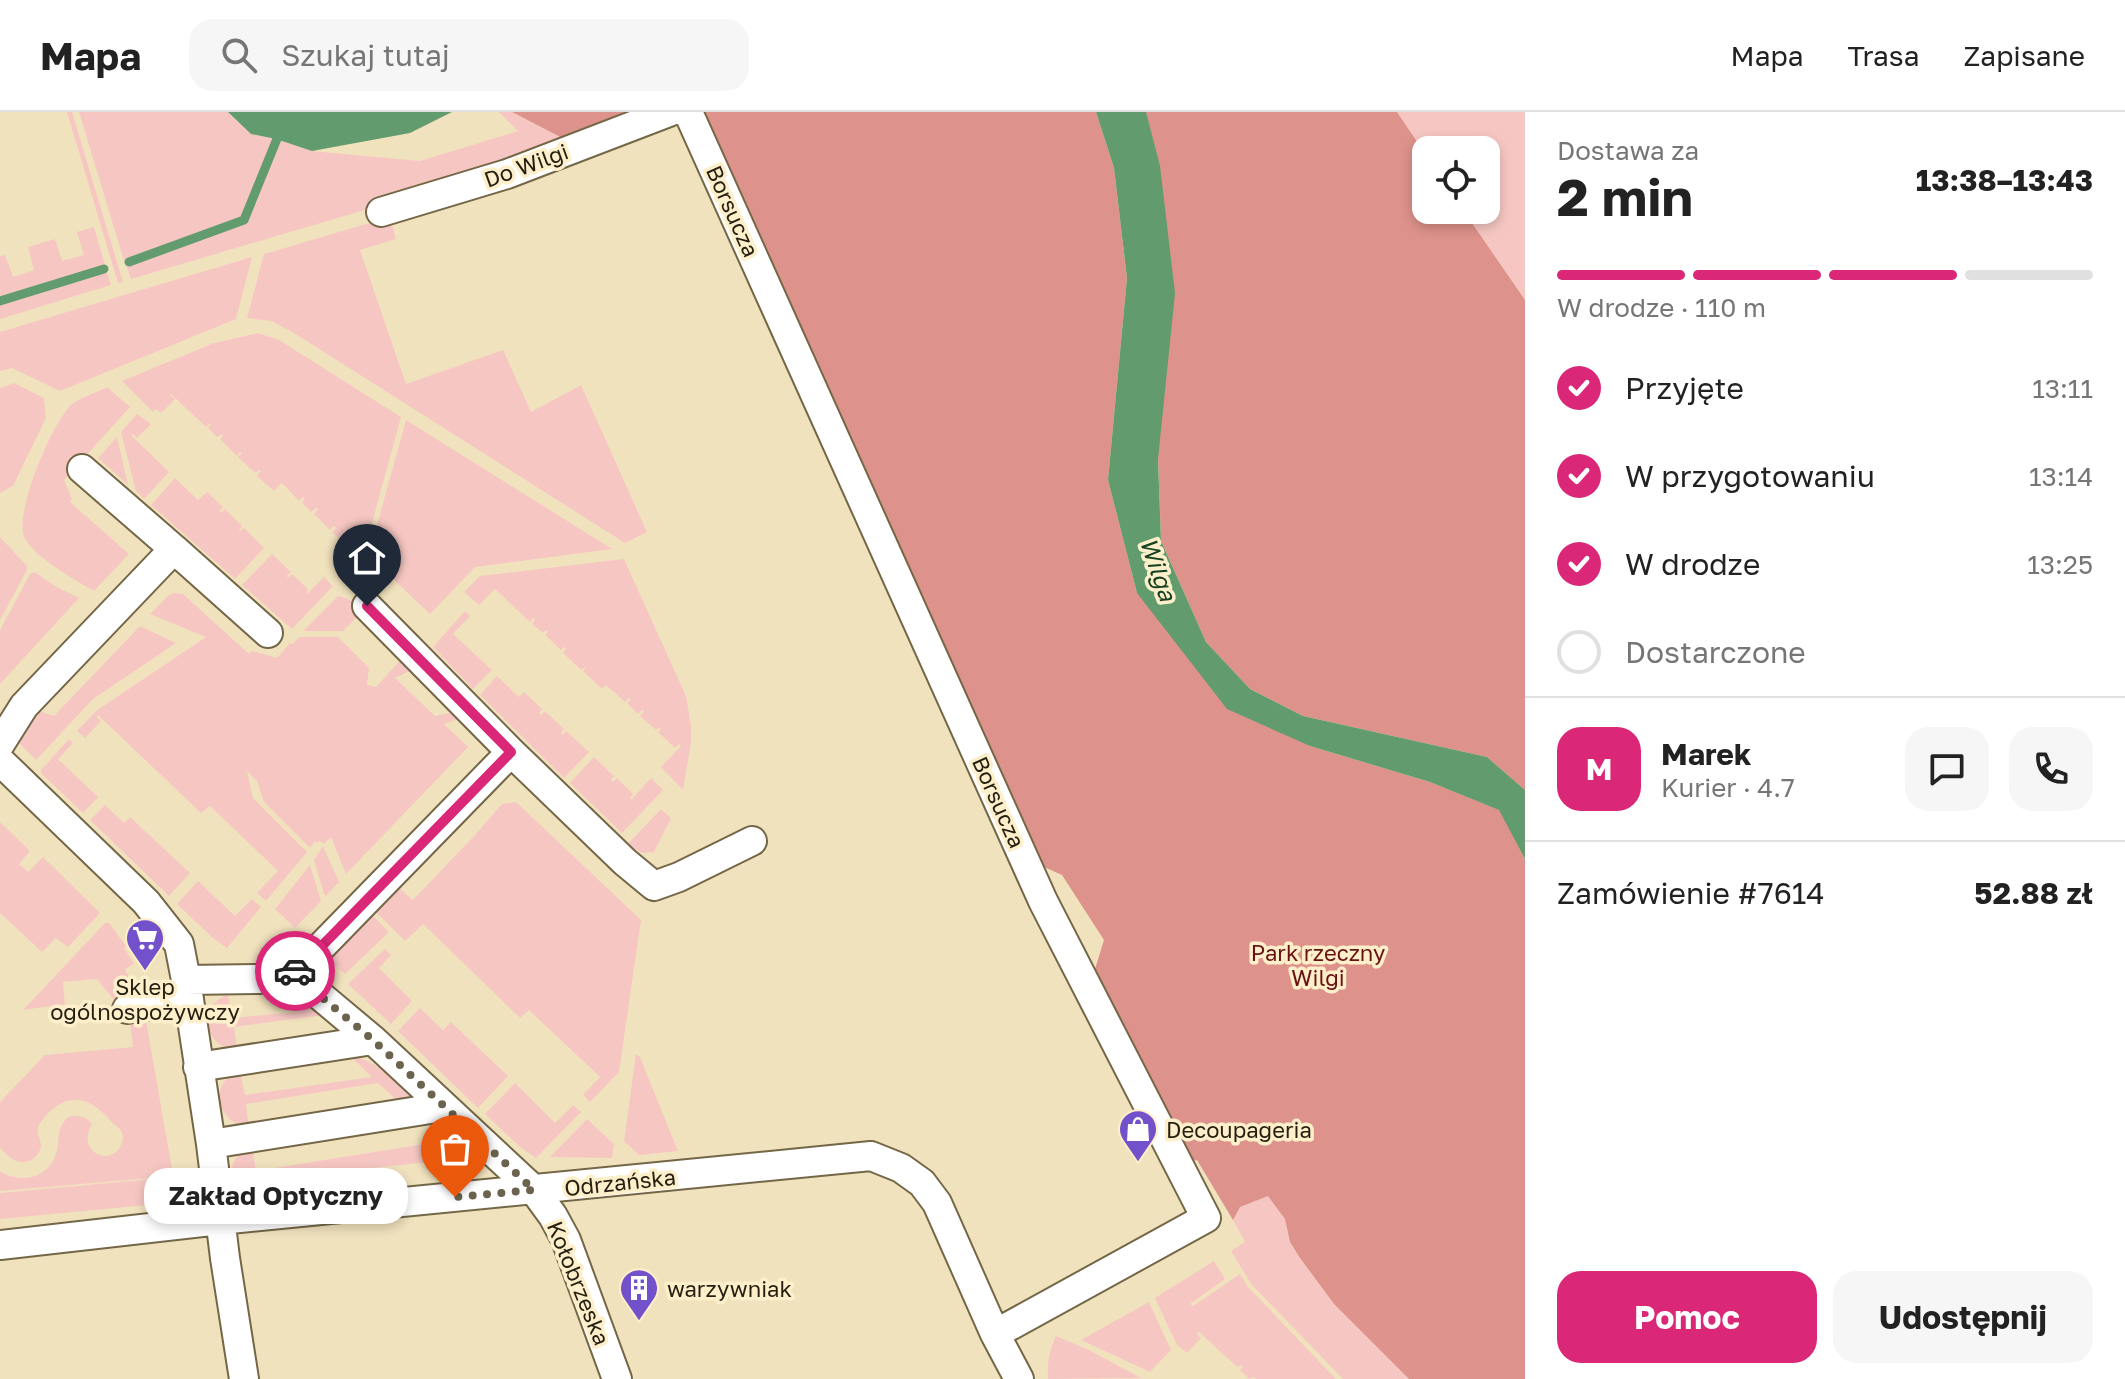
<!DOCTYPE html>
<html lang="pl">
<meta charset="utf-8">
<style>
:root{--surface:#fff;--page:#f6f6f6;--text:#222;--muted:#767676;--line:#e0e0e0;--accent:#db2777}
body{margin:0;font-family:"Golos Text",sans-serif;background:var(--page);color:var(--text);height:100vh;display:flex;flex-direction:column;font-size:30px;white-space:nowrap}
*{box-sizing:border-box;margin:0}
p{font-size:26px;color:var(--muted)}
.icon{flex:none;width:44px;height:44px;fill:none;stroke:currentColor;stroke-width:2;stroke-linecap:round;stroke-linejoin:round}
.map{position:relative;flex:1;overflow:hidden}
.details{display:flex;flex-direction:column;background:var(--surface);width:600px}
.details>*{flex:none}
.controls{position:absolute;left:1412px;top:24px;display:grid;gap:16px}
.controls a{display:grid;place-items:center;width:88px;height:88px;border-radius:16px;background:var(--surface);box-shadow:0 4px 12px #0003;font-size:40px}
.pin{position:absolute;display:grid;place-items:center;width:68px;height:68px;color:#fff;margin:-82px -34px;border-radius:50% 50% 50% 0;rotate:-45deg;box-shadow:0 0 8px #0007}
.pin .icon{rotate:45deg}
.courier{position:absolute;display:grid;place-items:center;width:80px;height:80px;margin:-40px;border:6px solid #db2777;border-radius:50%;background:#fff;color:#222;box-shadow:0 2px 10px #0007}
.bubble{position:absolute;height:56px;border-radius:24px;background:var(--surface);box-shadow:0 4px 12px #0003;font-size:26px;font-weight:700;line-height:56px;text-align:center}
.head em{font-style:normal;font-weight:700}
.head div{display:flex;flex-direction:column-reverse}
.head{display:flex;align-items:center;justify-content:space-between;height:136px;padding:0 32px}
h1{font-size:52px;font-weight:700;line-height:60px}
.bar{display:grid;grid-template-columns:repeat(4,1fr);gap:12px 8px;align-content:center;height:96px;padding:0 32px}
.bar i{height:10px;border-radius:6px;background:var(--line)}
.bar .selected{background:var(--accent)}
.bar p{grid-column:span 4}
.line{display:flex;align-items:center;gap:20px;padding:0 32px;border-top:2px solid var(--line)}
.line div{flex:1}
.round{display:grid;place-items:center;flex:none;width:84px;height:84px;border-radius:24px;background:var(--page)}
ol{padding:0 32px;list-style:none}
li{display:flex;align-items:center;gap:24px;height:88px}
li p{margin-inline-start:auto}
li .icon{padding:8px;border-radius:50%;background:var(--accent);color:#fff;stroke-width:4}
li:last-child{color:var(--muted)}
li i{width:44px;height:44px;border:4px solid var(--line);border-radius:50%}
.action{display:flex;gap:16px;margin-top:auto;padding:16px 32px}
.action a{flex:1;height:92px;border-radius:24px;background:var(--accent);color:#fff;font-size:32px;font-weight:700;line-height:92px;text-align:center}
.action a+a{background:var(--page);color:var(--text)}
header{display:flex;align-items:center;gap:48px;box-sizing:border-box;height:112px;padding:0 40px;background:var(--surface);border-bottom:2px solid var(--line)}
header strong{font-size:38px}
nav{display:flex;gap:44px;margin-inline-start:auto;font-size:28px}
.search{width:560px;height:72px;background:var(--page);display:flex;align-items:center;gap:20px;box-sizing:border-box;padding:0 28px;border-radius:24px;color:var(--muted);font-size:30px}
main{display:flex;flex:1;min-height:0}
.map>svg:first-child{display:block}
.green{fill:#f6c7c2}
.forest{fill:#dd928b}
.water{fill:#629c6e}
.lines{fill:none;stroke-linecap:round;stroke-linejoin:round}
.stream{stroke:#629c6e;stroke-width:9}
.street-casing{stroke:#746747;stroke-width:32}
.street{stroke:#fff;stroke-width:28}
.done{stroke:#6c634e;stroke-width:8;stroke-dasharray:0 14.4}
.route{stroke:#db2777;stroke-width:10}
.labels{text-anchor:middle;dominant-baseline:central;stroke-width:7;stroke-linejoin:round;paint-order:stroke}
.street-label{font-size:22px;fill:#251f12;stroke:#feefcb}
.park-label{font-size:22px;fill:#6a1114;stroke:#feefcb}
.poi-label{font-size:22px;fill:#251f12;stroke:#feefcb;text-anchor:start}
.water-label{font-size:24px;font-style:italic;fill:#164222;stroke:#feefcb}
</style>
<header>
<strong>Mapa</strong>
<div class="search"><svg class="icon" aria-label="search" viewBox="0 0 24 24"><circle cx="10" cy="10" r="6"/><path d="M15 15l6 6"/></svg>Szukaj tutaj</div>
<nav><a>Mapa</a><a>Trasa</a><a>Zapisane</a></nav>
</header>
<main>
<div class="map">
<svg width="1525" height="1267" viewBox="0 0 1525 1267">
<rect width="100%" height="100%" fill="#f1e2be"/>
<path class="green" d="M 67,0 L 72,0 L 123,170 L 118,171 Z
M 79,0 L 228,0 L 251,22 L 276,27 L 312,39 L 420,49 L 518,19 L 499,0 L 512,0 L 570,30 L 507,56 L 131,167 L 121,139 Z
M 1397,0 L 1525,0 L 1525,188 L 1463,98 L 1486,98 L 1486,38 L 1426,38 L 1426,43 Z
M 390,105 L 396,127 L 360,138 L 406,272 L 503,238 L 531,300 L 581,273 L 647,420 L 625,431 L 294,221 L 271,209 L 247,206 L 264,142 Z
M 94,115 L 111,173 L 0,207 L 0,144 L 5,143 L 13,165 L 34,158 L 28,135 L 55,127 L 62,149 L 84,143 L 77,120 Z
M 252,145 L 236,207 L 60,279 L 12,256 L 0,259 L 0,220 Z
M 258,221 L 279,228 L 401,305 L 361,451 L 344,466 L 334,455 L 354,433 L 349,436 L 332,420 L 336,416 L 334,414 L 330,418 L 314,402 L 318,397 L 316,396 L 311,400 L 302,391 L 305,386 L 303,385 L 299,389 L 282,371 L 274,379 L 257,364 L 261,359 L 259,358 L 255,361 L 238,345 L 242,341 L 240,340 L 237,344 L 220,327 L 223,324 L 222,322 L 217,325 L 208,316 L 211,312 L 210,311 L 206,315 L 171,282 L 170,283 L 175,287 L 161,301 L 156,297 L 153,300 L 122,269 L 214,231 Z
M 14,271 L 44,286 L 46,306 L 13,374 L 0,381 L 0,276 Z
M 107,275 L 130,295 L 64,368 L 72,387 L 70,390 L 129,442 L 94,479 C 74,467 37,447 25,427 C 12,404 52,313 69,295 C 77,286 96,281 107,275 Z
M 137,302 L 151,312 L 137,326 L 133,322 L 131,323 L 169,360 L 144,387 L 136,379 L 121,320 Z
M 406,308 L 612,437 L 475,455 L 430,502 L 393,467 L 376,485 L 370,485 L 360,475 L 356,463 L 366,453 Z
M 117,325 L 128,373 L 98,346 Z
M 175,366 L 198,388 L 207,380 L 223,395 L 220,399 L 221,401 L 225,397 L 242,414 L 239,418 L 240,419 L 244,416 L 264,436 L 235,467 L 151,393 Z
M 0,425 L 27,454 L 27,458 L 0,508 Z
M 272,442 L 291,460 L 287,464 L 288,466 L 292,462 L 308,477 L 306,483 L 324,465 L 333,474 L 292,517 L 242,473 Z
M 624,447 L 686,584 L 691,613 L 691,631 L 683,678 L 661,655 L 681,634 L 679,632 L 675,636 L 658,620 L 661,617 L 660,615 L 656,618 L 640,604 L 644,599 L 642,598 L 638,602 L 627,591 L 631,588 L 629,586 L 625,590 L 606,573 L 602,577 L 583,559 L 586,556 L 585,555 L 581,558 L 563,541 L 566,536 L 564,535 L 561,538 L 545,523 L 548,520 L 546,518 L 543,521 L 532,512 L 535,507 L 533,506 L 530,510 L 495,477 L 479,493 L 464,480 L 480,464 Z
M 35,460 L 53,473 L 79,486 L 0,572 L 0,518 L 30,462 Z
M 173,481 L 183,482 L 249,542 L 252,539 L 277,546 L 290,531 L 292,532 L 300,525 L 338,525 L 369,556 L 367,573 L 376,575 L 403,545 L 414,557 L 395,566 L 435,604 L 457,599 L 463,605 L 444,612 L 468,635 L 346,762 L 331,725 L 324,732 L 319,729 L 317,731 L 315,729 L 310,736 L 264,690 L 257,669 L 247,659 L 253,686 L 307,740 L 266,789 L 257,781 L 278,759 L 210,694 L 201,701 L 98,603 L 97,605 L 101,609 L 85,626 L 77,619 L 96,599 L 206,525 L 150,502 L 169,483 Z
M 338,484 C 349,486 358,490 360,502 L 343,519 L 303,519 Z
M 465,499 L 470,504 L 453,522 L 492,558 L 473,577 L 433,535 Z
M 140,514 L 176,531 L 93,587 L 36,648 L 18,630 L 34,597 L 54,604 Z
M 497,564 L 519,585 L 524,580 L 542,597 L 539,601 L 541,603 L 545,599 L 564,617 L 561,620 L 562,623 L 566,619 L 589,640 L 564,666 L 480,583 Z
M 69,627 L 73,631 L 58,647 L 98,685 L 83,701 L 41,661 L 41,658 Z
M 594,645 L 614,664 L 611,668 L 613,670 L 617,666 L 633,682 L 630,686 L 631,688 L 651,666 L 663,678 L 622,721 L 570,671 Z
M 516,690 L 641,808 L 619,960 L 590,990 L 583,983 L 600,965 L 529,898 L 520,906 L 423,812 L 405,829 L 376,800 L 398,775 L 413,788 L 474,724 L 502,692 Z
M 105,693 L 124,711 L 130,705 L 190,761 L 169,784 L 90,708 Z
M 661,697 L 671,706 L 654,740 L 642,741 L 627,733 Z
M 0,710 L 30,739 L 19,752 L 28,760 L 43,745 L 100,801 L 68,835 L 56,826 L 42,840 L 0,801 Z
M 323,734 L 339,770 L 325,785 L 314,748 Z
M 310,753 L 321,789 L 295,816 L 275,797 Z
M 198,769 L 235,804 L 252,787 L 261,795 L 227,836 L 214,827 L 177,792 Z
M 368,799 L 389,820 L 345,862 L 333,851 L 335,840 Z
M 105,811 L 109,811 L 126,834 L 124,836 L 134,852 L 125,857 L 135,878 L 149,872 L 151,884 L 114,888 L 97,867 L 63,870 L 65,892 L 23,898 Z
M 385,837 L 391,843 L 379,856 L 412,889 L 391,912 L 348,872 Z
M 296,880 L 324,903 L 234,915 L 237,938 C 203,936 196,893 228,883 L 232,906 L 297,900 Z
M 420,896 L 443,918 L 451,910 L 508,964 L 478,996 L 398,919 Z
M 146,908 L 176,1080 L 165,1088 L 147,1093 L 0,1107 L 0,1081 L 152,1067 L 150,1056 L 151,1066 L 0,1079 L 0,1059 C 18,1071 44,1068 54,1047 C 62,1031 54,1018 68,1005 C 78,1003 85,1004 92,1012 C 76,1037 107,1056 120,1035 C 129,1018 115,1015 107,1005 C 94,991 77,981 58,993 C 52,997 40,1008 38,1016 C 36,1022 41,1027 41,1033 C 40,1047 25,1054 14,1048 C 8,1045 5,1040 0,1036 L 0,990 L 45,943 L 133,935 L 130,911 Z
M 636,942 L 640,945 L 678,1039 L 639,1043 L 624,1029 Z
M 350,944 C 378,948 395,970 415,989 L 400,991 L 378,971 L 246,992 L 249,1015 C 216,1012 208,968 240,959 L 245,983 L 372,965 Z
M 515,971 L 555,1011 L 573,993 L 581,1000 L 536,1046 L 520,1035 L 485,1002 Z
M 587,1007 L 614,1032 L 612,1046 L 550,1045 Z
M 434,1010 C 452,1017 474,1038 463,1059 C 459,1068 454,1071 444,1073 L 439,1049 L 257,1068 L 260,1092 C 238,1089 220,1059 240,1042 C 242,1040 249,1037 252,1036 L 256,1059 L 437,1030 Z
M 1268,1083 L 1285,1107 L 1290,1130 L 1300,1146 L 1334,1192 L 1409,1267 L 1343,1267 L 1252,1173 L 1231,1139 L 1245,1130 L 1233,1108 L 1240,1095 Z
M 1214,1149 L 1225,1167 L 1190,1192 L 1193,1194 L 1240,1162 L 1248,1175 L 1336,1267 L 1256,1267 L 1253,1265 L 1249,1267 L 1240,1258 L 1243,1255 L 1241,1253 L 1237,1255 L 1199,1220 L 1197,1222 L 1201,1226 L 1187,1241 L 1177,1233 L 1155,1186 Z
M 1149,1190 L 1171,1238 L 1150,1260 L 1081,1228 Z
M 1056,1224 L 1087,1237 L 1141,1266 L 1048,1267 C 1047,1251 1049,1239 1056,1224 Z"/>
<path class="forest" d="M 512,0 L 642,0 L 570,30 Z
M 703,0 L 1096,0 L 1114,56 L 1127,166 L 1108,368 L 1137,481 L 1310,634 L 1430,670 L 1500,698 L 1525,747 L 1525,1267 L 1409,1267 L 1334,1192 L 1300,1146 L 1290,1130 L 1285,1107 L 1268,1084 L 1240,1095 L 1233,1108 L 1197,1048 L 1192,1049 L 1092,867 L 1104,828 L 1062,763 L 1033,750 Z
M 1146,0 L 1397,0 L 1426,43 L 1426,98 L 1463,98 L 1525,188 L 1525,678 L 1487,645 L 1303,604 L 1250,577 L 1206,530 L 1161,429 Z"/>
<path class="water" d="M 228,0 L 452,0 L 410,21 L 312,39 L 276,27 L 251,22 Z
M 1096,0 L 1146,0 L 1160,54 L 1175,181 L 1158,347 L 1161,429 L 1206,530 L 1250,577 L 1303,604 L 1487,645 L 1525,678 L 1525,747 L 1499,698 L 1430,670 L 1310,634 L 1227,597 L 1137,481 L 1108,368 L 1127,166 L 1114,56 Z"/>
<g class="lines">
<path class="stream" d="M 129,150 L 244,108 L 281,17
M 0,189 L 104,157"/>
<g class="street-casing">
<path id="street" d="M 688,0 L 1043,789 L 1206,1106 L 995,1222 L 1019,1267
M 381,100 L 507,62 L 669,0
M 174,437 L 268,521
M 0,632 L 24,594 L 174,437 L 82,357
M 511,640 L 625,750 L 654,774 L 679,765 L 752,729
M 0,649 L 146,790 L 179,832 L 186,868 L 211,1032 L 225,1146 L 244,1267
M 293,861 L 315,841 L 511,640 L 367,494
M 186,868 L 259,867 L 293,861 L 373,928 L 534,1078 L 553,1104 L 566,1128 L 617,1267
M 127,897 L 189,887
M 198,955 L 373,928
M 211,1032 L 443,995
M 0,1133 L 220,1108 L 871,1044 L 901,1056 L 922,1071 L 937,1091 L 995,1222"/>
</g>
<use href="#street" class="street"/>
</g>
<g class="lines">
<path class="done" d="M 295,859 L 293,861 L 373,928 L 534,1078 L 455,1085"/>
<path class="route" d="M 295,859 L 315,841 L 511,640 L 367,494"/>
</g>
<defs>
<g id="supermarket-pin" transform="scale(2)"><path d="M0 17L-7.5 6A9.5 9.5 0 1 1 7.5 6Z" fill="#7251ca" stroke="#feefcb"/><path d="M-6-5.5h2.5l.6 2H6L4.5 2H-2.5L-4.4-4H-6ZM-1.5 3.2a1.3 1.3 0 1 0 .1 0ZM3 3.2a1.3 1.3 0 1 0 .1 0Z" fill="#fff"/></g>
<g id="shop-pin" transform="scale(2)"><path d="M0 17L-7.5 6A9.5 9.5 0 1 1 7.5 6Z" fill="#7251ca" stroke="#feefcb"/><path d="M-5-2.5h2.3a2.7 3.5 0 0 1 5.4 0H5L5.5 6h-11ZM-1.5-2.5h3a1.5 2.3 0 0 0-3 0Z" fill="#fff"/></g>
<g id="building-pin" transform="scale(2)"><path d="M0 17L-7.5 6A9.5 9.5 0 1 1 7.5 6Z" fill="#7251ca" stroke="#feefcb"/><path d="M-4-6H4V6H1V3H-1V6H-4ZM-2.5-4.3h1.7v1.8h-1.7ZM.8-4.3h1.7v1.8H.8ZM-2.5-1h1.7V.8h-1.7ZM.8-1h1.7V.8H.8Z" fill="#fff"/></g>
</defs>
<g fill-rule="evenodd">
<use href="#supermarket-pin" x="145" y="826"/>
<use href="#shop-pin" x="1138" y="1017"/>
<use href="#building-pin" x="639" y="1176"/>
</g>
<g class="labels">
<g class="street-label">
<text transform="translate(526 53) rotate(-20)">Do Wilgi</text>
<text transform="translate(733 99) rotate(66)">Borsucza</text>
<text transform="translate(999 690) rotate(66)">Borsucza</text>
<text transform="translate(620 1070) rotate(-6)">Odrzańska</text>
<text transform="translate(579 1171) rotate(68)">Kołobrzeska</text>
</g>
<g class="park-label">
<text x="1318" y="840">Park rzeczny<tspan x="1318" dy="25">Wilgi</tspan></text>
</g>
<g class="poi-label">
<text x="145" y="874" text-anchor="middle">Sklep<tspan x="145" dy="25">ogólnospożywczy</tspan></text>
<text x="1166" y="1017">Decoupageria</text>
<text x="667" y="1176">warzywniak</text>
</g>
<g class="water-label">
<text transform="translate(1159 457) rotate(71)">Wilga</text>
</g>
</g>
</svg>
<div class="controls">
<a><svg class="icon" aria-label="locate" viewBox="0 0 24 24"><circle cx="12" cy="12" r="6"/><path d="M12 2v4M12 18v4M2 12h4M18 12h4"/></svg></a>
</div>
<div class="pin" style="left:455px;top:1085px;background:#ea580c"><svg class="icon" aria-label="bag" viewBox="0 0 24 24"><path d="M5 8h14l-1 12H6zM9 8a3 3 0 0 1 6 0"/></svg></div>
<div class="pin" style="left:367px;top:494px;background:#1f2937"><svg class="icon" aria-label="home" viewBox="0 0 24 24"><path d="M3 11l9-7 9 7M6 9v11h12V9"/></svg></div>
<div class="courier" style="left:295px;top:859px"><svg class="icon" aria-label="car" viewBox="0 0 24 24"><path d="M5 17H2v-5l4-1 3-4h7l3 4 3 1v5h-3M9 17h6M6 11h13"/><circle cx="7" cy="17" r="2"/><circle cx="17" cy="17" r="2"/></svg></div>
<div class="bubble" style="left:144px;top:1056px;width:264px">Zakład Optyczny</div>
</div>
<section class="details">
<div class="head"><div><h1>2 min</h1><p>Dostawa za</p></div><em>13:38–13:43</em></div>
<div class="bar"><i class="selected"></i><i class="selected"></i><i class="selected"></i><i></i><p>W drodze · 110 m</p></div>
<ol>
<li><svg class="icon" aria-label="check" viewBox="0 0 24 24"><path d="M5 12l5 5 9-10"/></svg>Przyjęte<p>13:11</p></li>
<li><svg class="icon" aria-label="check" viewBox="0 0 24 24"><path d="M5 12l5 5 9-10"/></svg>W przygotowaniu<p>13:14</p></li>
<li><svg class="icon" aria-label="check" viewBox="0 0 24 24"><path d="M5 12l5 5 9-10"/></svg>W drodze<p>13:25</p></li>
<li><i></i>Dostarczone</li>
</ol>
<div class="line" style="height:144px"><b class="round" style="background:var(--accent);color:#fff">M</b><div><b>Marek</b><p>Kurier · 4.7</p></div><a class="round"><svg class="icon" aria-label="chat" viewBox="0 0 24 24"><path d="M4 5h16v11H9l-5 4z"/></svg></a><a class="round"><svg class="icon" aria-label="phone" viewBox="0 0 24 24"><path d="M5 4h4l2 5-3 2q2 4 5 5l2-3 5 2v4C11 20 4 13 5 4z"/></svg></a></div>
<div class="line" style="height:104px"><div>Zamówienie #7614</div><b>52.88 zł</b></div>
<div class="action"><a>Pomoc</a><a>Udostępnij</a></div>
</section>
</main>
